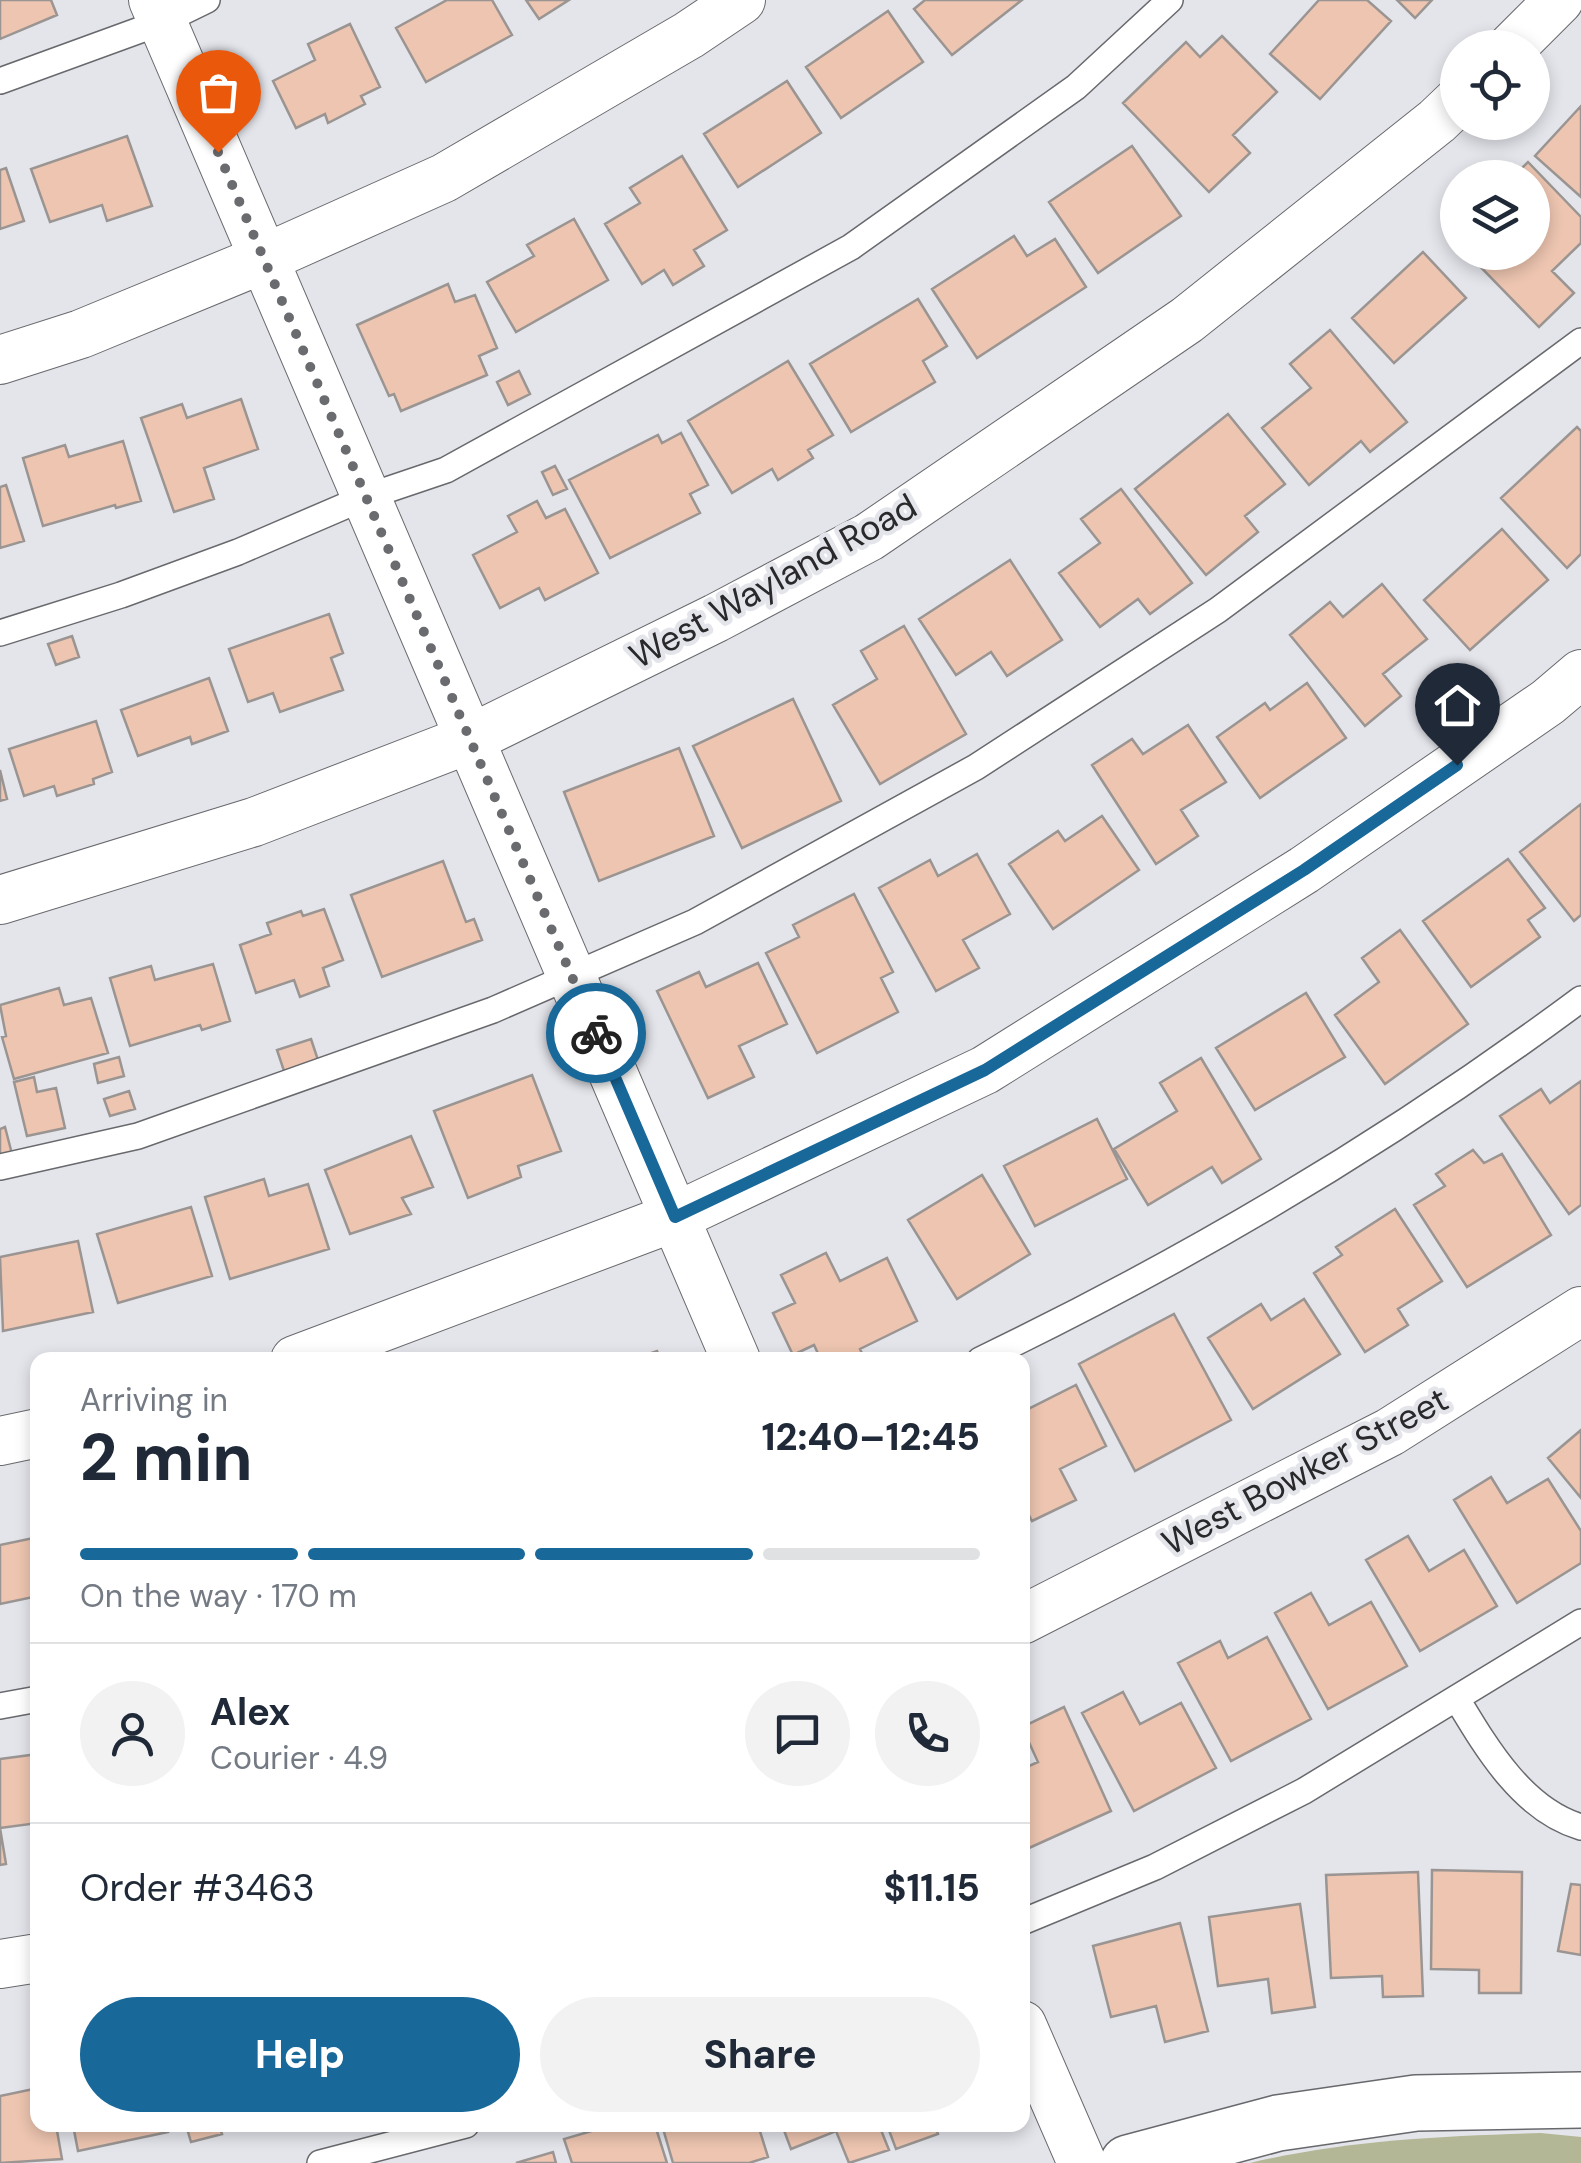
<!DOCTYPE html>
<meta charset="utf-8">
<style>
:root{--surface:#fff;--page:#f2f2f3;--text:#1f2937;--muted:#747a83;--line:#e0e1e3;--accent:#18689a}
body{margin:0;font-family:"DM Sans",sans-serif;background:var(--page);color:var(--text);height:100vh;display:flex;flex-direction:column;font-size:38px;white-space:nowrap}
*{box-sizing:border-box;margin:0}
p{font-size:32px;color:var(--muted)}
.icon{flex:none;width:55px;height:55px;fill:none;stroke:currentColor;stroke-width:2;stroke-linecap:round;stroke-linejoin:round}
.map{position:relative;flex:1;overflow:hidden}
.panel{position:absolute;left:30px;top:1352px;width:1000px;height:780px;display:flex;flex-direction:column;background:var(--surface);border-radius:20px;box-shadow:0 5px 15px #0003}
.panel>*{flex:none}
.controls{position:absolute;left:1440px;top:30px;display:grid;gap:20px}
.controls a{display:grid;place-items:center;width:110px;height:110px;border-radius:50%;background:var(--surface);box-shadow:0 5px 15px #0003;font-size:50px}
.pin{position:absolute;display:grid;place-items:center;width:85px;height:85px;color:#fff;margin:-102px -42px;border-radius:50% 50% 50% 0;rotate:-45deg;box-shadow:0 0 10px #0007}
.pin .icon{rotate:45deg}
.courier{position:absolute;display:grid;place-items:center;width:100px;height:100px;margin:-50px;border:8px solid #18689a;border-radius:50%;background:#fff;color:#222;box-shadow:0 2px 12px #0007}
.overview em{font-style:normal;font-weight:800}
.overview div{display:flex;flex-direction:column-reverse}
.overview{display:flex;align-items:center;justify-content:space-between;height:170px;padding:0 50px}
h1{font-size:65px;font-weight:800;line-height:75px}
.bar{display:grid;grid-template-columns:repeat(4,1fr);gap:15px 10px;align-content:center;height:120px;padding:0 50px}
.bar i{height:12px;border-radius:8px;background:var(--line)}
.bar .on{background:var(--accent)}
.bar p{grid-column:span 4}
.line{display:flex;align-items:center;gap:25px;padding:0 50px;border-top:2px solid var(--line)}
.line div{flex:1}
.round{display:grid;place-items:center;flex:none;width:105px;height:105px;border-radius:52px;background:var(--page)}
.button{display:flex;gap:20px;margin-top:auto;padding:20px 50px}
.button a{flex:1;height:115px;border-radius:60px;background:var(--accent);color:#fff;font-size:40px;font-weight:800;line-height:115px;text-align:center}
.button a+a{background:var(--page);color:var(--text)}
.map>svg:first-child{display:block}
.green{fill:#b4b796}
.building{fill:#edc5b0;stroke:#9a9592;stroke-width:2.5}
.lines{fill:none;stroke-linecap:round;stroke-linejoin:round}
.lane-casing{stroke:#68696d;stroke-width:28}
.street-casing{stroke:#68696d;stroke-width:50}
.secondary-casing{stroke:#68696d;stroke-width:58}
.lane{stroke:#fff;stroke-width:25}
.street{stroke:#fff;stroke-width:48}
.secondary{stroke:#fff;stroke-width:55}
.done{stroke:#6a6b6e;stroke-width:10;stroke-dasharray:0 18}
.route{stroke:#18689a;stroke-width:12}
.labels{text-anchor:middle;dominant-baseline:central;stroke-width:9;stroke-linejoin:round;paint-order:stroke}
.street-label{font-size:35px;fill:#29292b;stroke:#e4e5eb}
</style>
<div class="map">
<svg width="1581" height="2163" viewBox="0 0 1581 2163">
<rect width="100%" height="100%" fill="#e4e5eb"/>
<path class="green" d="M 1541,2133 L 1581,2137 L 1581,2163 L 1250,2163 C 1347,2140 1442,2136 1541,2133 Z"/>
<path class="building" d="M 0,0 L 51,0 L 57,15 L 0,39 Z
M 447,0 L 492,0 L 512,35 L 426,82 L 396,28 Z
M 526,0 L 569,0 L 539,19 Z
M 925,0 L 1022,0 L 952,55 L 914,9 Z
M 1319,0 L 1367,0 L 1391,21 L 1320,99 L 1270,54 Z
M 1397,0 L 1432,0 L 1415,18 Z
M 888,11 L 923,62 L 841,118 L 806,67 Z
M 350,24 L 380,87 L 361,96 L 365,104 L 328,123 L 325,114 L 296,128 L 273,81 L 315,60 L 308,44 Z
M 1222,36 L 1277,92 L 1233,135 L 1250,153 L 1209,192 L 1123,103 L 1186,42 L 1200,57 Z
M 787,81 L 821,133 L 738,187 L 704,134 Z
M 1581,106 L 1581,197 L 1535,156 Z
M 127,136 L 152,206 L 107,221 L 102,205 L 50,222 L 31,169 Z
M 1132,146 L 1181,216 L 1098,273 L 1049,202 Z
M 682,156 L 727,230 L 694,250 L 704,266 L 673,285 L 664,270 L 642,284 L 605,224 L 640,203 L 630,188 Z
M 1528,162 L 1581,217 L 1581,243 L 1552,271 L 1574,293 L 1539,327 L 1466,252 L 1532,252 L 1532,178 L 1512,178 Z
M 6,168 L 24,221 L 0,229 L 0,170 Z
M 574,219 L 608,280 L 516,332 L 487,282 L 534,256 L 527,245 Z
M 1014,236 L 1027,256 L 1055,239 L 1086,287 L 977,358 L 932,289 Z
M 1423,252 L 1466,298 L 1394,363 L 1352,318 Z
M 448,284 L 455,302 L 475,295 L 497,348 L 479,356 L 487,375 L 401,411 L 394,394 L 389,396 L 357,325 Z
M 918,299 L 947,346 L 923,361 L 935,382 L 851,432 L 810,364 Z
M 1330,330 L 1407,422 L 1370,452 L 1361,441 L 1309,485 L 1262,428 L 1311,388 L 1290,364 Z
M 788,361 L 833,435 L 808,450 L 813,458 L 778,480 L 772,469 L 732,493 L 688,421 Z
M 519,371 L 530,394 L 508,405 L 497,382 Z
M 241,399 L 258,449 L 204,468 L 214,499 L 174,512 L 141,418 L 182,404 L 187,418 Z
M 1228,414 L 1285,484 L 1245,516 L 1258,532 L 1206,575 L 1135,489 Z
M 1577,427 L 1581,431 L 1581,554 L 1567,568 L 1501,498 Z
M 681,433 L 708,485 L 690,494 L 700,513 L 610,558 L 569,480 L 658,435 L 662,443 Z
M 123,441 L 141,501 L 116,508 L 115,505 L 43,526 L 23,458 L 65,445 L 69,457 Z
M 555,466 L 567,489 L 553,495 L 542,472 Z
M 6,485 L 24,541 L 0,548 L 0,487 Z
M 1121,489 L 1192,583 L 1150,614 L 1138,599 L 1100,627 L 1059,573 L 1100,543 L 1081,519 Z
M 537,501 L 546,518 L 565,509 L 598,573 L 545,600 L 539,588 L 500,608 L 473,555 L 517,532 L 508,516 Z
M 1502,529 L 1548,580 L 1470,650 L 1424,600 Z
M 1010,560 L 1062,640 L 1007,676 L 991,652 L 956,675 L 919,619 Z
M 1382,584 L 1427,639 L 1383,674 L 1401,696 L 1365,726 L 1290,635 L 1330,602 L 1343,617 Z
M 329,614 L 343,653 L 331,658 L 343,690 L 280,712 L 273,693 L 248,702 L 229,649 Z
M 904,626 L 966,734 L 880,784 L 833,705 L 877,679 L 861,651 Z
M 72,636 L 79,657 L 56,665 L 48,644 Z
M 209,678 L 228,731 L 192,744 L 190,737 L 138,756 L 121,710 Z
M 1307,683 L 1346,738 L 1260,798 L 1217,737 L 1265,703 L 1270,710 Z
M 793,699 L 841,801 L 742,848 L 693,746 Z
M 96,721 L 112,772 L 93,779 L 94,784 L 57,796 L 54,786 L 24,796 L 9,749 Z
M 1188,725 L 1226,782 L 1181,810 L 1198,836 L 1156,864 L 1092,765 L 1132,739 L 1143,754 Z
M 679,748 L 714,836 L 599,881 L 564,792 Z
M 0,770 L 7,799 L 0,801 Z
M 1581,804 L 1581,915 L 1574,921 L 1520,852 Z
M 1102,816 L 1139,870 L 1053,929 L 1009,864 L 1058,831 L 1065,841 Z
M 977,854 L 1010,914 L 963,940 L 979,968 L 936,991 L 879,888 L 930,860 L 938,876 Z
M 1508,859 L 1545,908 L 1528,920 L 1540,937 L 1471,987 L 1423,921 Z
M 443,861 L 466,922 L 474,919 L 482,940 L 382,977 L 351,895 Z
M 854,894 L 893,972 L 881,978 L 898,1012 L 817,1053 L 766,953 L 799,937 L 793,925 Z
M 324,909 L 343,960 L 323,968 L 329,986 L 300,997 L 294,980 L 256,993 L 240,945 L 271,934 L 267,923 L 301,911 L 303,916 Z
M 1400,930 L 1468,1024 L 1385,1084 L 1335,1015 L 1379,982 L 1362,958 Z
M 758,963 L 787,1024 L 739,1046 L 754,1077 L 708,1098 L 657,991 L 699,972 L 706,987 Z
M 213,964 L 230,1021 L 202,1030 L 200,1025 L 130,1046 L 110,978 L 151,966 L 155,980 Z
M 59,988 L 64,1005 L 91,998 L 108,1053 L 14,1079 L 2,1037 L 6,1036 L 0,1005 Z
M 1306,993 L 1345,1057 L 1255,1110 L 1216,1048 Z
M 311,1039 L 318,1060 L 284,1071 L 277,1050 Z
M 119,1057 L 124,1076 L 98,1083 L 94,1064 Z
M 1201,1058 L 1261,1159 L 1222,1183 L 1212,1167 L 1148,1205 L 1114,1149 L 1177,1111 L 1160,1083 Z
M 532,1075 L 561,1151 L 518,1166 L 521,1177 L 468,1198 L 434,1111 Z
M 34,1077 L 37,1092 L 56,1088 L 65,1128 L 27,1136 L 14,1082 Z
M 1581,1081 L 1581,1205 L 1569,1214 L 1500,1116 L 1541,1089 L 1550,1103 Z
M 129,1091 L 135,1109 L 110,1116 L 104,1099 Z
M 1097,1119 L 1127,1179 L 1035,1226 L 1004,1166 Z
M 5,1127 L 12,1154 L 0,1157 L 0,1129 Z
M 411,1136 L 433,1187 L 402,1198 L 411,1214 L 350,1234 L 325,1170 Z
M 1473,1150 L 1484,1163 L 1502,1154 L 1551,1235 L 1467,1287 L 1414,1205 L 1445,1186 L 1436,1174 Z
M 982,1175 L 1030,1254 L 957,1299 L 908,1220 Z
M 264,1179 L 269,1196 L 308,1184 L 329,1249 L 230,1279 L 205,1197 Z
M 191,1207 L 212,1276 L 118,1303 L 97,1234 Z
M 1395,1209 L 1442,1281 L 1398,1309 L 1408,1325 L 1365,1352 L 1314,1273 L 1342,1255 L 1336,1247 Z
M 78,1241 L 93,1312 L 3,1331 L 0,1257 Z
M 826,1253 L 840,1281 L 887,1258 L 917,1321 L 860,1349 L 865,1360 L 821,1360 L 814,1345 L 793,1355 L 773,1313 L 795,1303 L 781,1275 Z
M 1304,1299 L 1340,1354 L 1253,1409 L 1208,1338 L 1261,1304 L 1271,1320 Z
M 1174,1314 L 1231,1420 L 1135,1471 L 1079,1364 Z
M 657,1351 L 661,1360 L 631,1360 Z
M 1076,1385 L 1106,1446 L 1060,1469 L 1076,1500 L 1032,1521 L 1022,1502 L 1022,1399 L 1028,1409 Z
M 1581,1430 L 1581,1498 L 1548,1458 Z
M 1491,1477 L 1507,1503 L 1548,1479 L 1581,1531 L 1581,1563 L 1517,1603 L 1454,1500 Z
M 1408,1536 L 1429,1571 L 1464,1550 L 1497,1606 L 1420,1651 L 1366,1560 Z
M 38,1537 L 38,1596 L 0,1604 L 0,1545 Z
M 1311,1593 L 1329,1625 L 1371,1602 L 1407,1666 L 1328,1709 L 1275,1613 Z
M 1267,1637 L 1311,1719 L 1231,1761 L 1178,1663 L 1220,1641 L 1228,1658 Z
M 1123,1692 L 1140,1724 L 1181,1703 L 1216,1768 L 1134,1811 L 1082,1713 Z
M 1064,1707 L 1111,1811 L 1029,1848 L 1022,1833 L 1022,1769 L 1038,1762 L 1022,1727 Z
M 38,1754 L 38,1823 L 0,1828 L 6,1864 L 0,1865 L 0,1759 Z
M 1432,1870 L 1522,1872 L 1521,1993 L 1479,1993 L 1479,1970 L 1431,1969 Z
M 1418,1872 L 1423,1996 L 1383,1997 L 1382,1976 L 1331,1978 L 1326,1875 Z
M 1571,1884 L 1581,1885 L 1581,1955 L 1558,1951 Z
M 1300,1904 L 1315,2007 L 1272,2013 L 1268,1979 L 1218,1986 L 1209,1917 Z
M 1180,1923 L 1208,2031 L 1165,2042 L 1156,2006 L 1111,2017 L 1093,1946 Z
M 38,2088 L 38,2125 L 56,2125 L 62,2159 L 0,2163 L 0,2096 Z
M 73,2125 L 167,2125 L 168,2132 L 78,2151 Z
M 186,2125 L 219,2125 L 222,2134 L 191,2142 Z
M 612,2125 L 655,2125 L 667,2163 L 572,2163 L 564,2139 Z
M 662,2125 L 758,2125 L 768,2157 L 749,2163 L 673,2163 Z
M 782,2125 L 879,2125 L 889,2150 L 849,2163 L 836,2131 L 791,2149 Z
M 887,2125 L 935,2125 L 938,2134 L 896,2149 Z
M 553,2152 L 556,2163 L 516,2163 Z"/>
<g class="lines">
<g class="lane-casing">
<path id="lane" d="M 0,81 L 162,22 L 207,0
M 0,633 L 121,595 L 238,552 L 366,497 L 446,470 L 851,247 L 1076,87 L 1170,0
M 0,1167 L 138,1136 L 493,1010 L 695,922 L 976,767 L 1218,610 L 1581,341
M 980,1360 C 1190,1259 1394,1138 1581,999
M 1457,1699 C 1487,1749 1523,1810 1581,1827
M 0,1706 L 38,1699
M 1022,1922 L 1155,1867 L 1304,1791 L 1581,1622
M 320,2163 L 466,2125"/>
</g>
<g class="street-casing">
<path id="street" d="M 153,0 L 736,1360
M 1511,48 L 1559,0
M 0,360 L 81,334 L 263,259 L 444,178 L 689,35 L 741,0
M 0,900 L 254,822 L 472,738 L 716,618 L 869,537 L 1187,320 L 1437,121 L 1458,101
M 295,1360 L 675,1217 L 985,1070 L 1304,870 L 1548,702 L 1581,674
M 0,1441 L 38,1433
M 1022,1620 L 1390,1432 L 1581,1311
M 0,1964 L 38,1958
M 1022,2025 L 1082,2163"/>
</g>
<g class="secondary-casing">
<path id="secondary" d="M 1128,2163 L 1278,2123 L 1416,2103 L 1581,2100"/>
</g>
<use href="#lane" class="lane"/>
<use href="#street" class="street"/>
<use href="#secondary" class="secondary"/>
</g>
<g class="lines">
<path class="done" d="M 218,152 L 596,1033"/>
<path class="route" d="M 596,1033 L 675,1217 L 985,1070 L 1304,870 L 1457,765"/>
</g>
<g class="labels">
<g class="street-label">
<text transform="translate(773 581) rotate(-29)">West Wayland Road</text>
<text transform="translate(1305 1471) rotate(-28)">West Bowker Street</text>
</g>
</g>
</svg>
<div class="controls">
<a><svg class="icon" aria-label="locate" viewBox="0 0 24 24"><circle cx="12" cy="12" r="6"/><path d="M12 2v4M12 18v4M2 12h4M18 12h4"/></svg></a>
<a><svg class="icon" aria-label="layers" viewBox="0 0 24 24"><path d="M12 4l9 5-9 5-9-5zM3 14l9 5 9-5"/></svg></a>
</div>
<div class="pin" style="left:218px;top:152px;background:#ea580c"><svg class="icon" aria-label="bag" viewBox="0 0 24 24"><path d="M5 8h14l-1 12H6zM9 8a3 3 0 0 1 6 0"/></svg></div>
<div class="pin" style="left:1457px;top:765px;background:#1f2937"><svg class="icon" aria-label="home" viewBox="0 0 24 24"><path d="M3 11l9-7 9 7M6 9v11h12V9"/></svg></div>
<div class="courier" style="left:596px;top:1033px"><svg class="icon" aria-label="bike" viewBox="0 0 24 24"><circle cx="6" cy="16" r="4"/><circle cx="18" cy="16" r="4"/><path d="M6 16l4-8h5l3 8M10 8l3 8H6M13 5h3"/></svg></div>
<section class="panel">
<div class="overview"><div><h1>2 min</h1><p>Arriving in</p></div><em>12:40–12:45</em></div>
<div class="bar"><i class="on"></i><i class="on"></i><i class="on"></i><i></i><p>On the way · 170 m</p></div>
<div class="line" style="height:180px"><a class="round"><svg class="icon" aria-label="person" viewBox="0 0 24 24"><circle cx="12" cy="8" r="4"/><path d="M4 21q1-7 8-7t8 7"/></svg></a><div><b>Alex</b><p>Courier · 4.9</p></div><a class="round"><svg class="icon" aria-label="chat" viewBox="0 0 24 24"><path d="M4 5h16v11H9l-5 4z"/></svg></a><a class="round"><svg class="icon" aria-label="phone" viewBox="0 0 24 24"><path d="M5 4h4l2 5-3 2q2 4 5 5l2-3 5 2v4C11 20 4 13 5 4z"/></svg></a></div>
<div class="line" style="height:130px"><div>Order #3463</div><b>$11.15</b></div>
<div class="button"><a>Help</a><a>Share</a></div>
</section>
</div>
